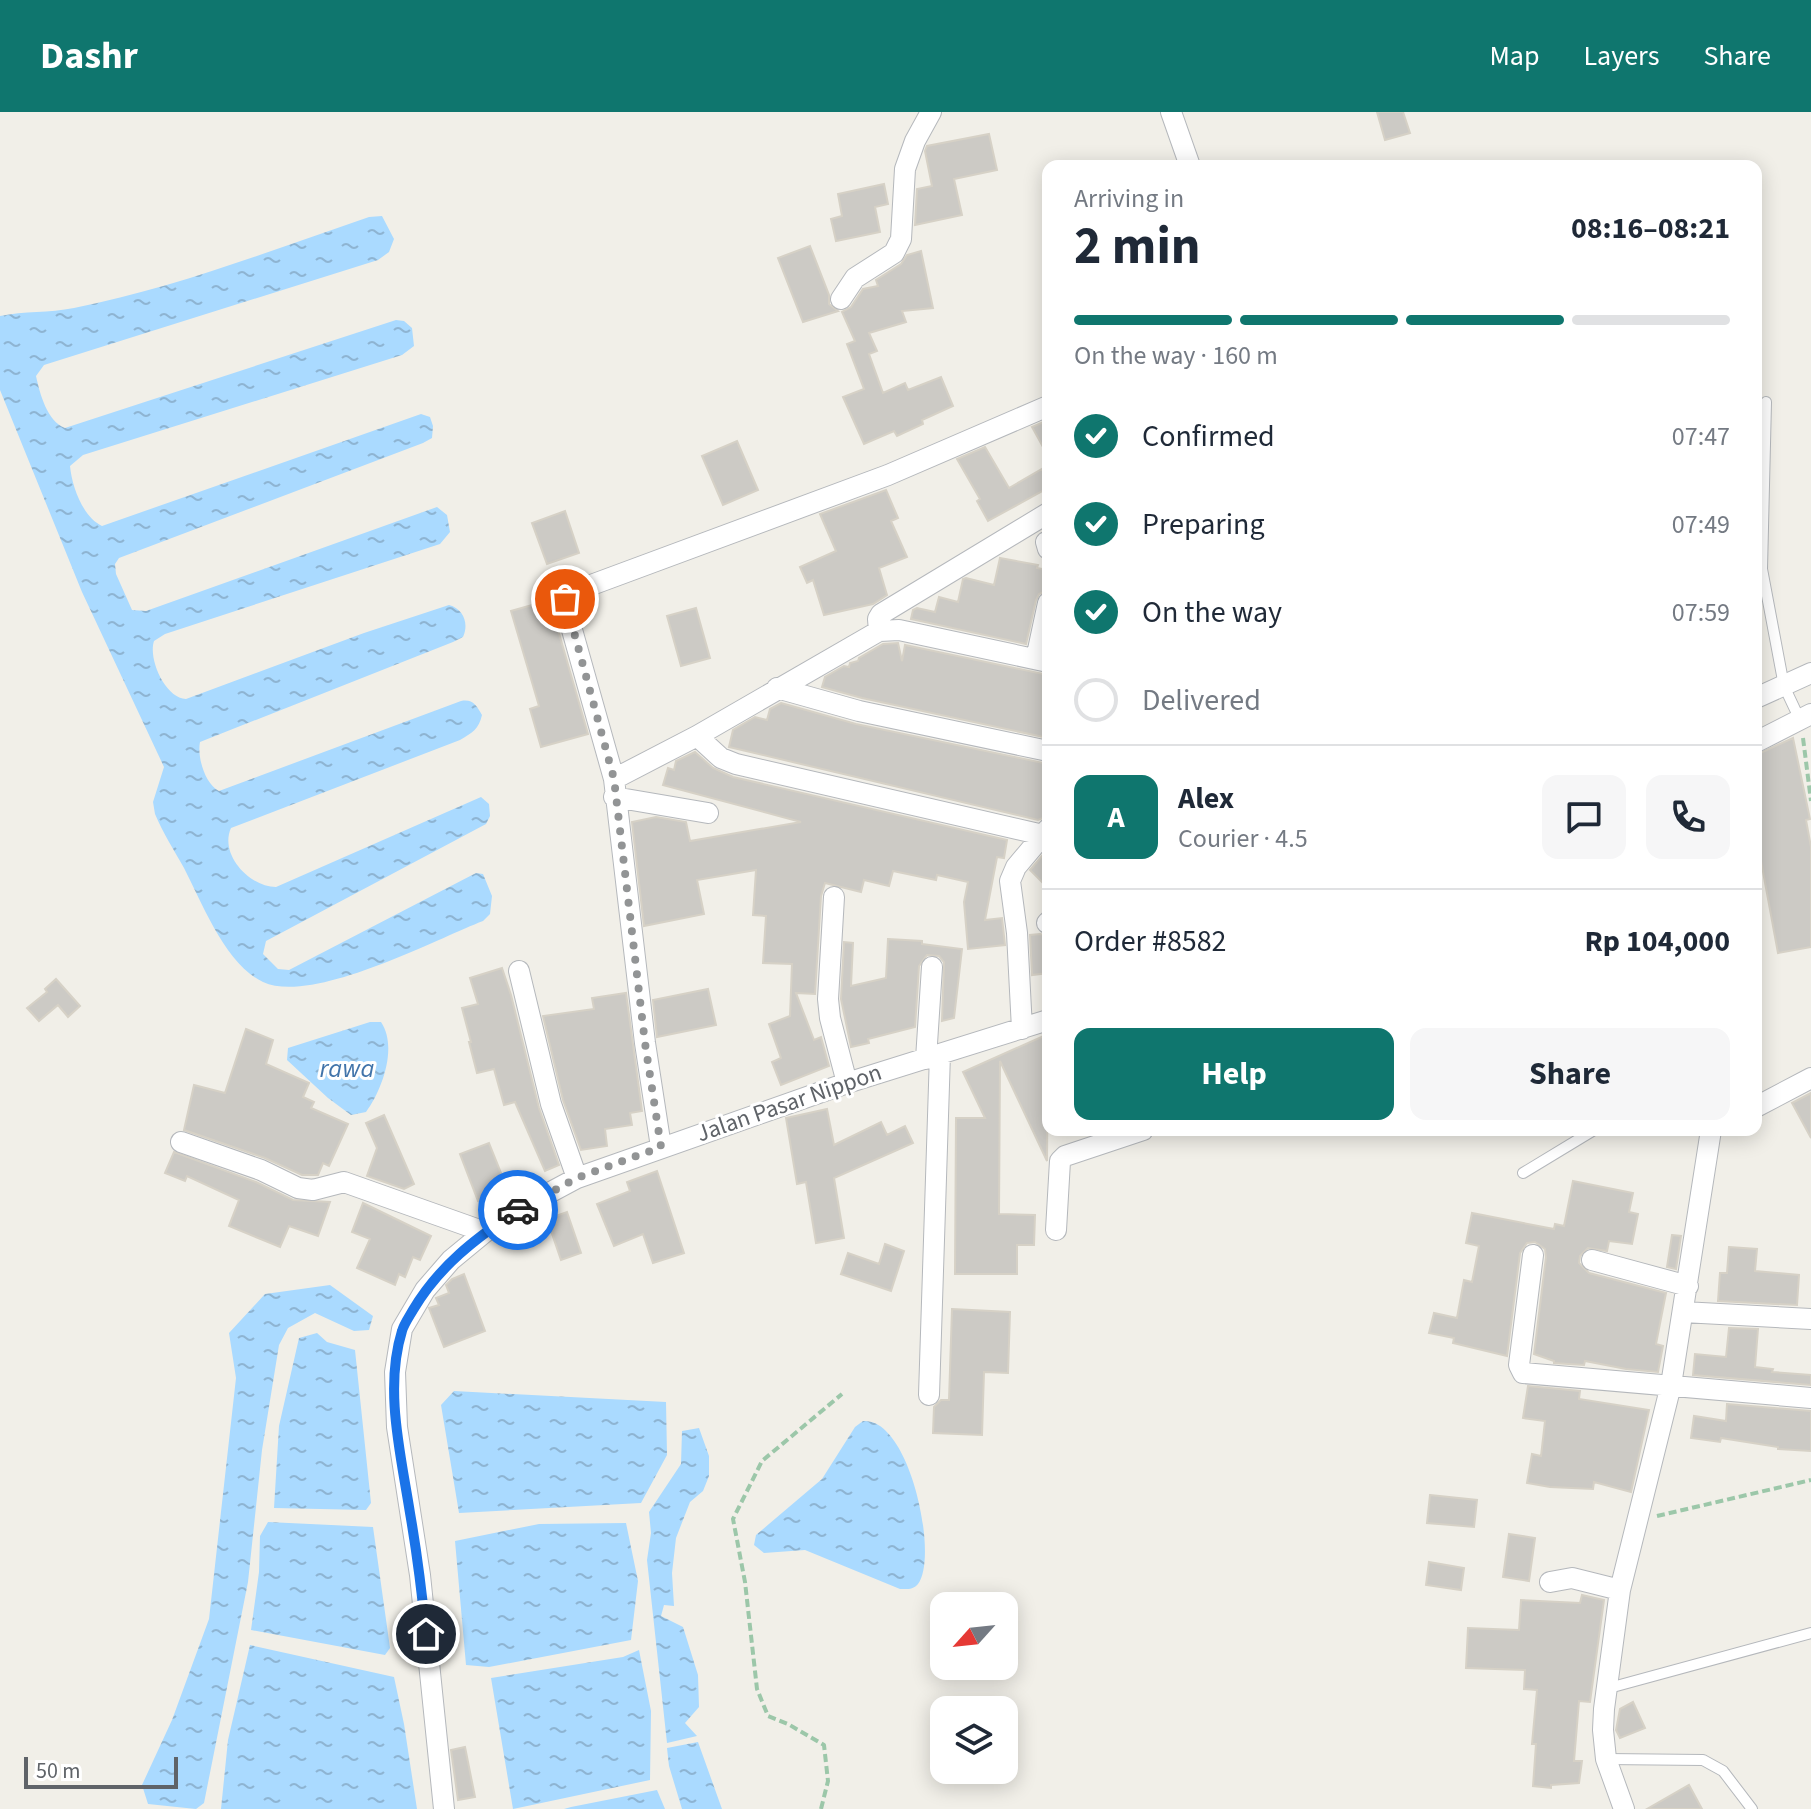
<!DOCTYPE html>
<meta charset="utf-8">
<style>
:root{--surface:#fff;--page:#f6f6f7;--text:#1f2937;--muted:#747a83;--line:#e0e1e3;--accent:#0f766e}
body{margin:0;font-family:"Source Sans 3",sans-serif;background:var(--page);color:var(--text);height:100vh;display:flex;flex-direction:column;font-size:30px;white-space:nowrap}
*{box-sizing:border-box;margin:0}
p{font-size:26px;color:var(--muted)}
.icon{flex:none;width:44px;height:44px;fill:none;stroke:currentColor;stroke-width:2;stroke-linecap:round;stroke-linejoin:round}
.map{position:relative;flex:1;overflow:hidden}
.panel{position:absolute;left:1042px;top:48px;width:720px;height:976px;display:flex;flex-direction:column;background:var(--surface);border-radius:16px;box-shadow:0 4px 20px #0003}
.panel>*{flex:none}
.needle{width:52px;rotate:243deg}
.controls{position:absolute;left:930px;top:1480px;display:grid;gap:16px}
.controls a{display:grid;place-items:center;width:88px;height:88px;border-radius:16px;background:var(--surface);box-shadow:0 4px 20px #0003;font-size:40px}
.scale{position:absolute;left:24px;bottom:20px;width:154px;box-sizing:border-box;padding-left:8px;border:4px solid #5f6368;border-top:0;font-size:22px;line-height:28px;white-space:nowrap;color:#5f6368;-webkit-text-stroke:6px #fff;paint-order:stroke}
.pin{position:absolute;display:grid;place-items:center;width:68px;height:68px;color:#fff;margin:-34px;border:4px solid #fff;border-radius:50%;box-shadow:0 2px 8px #0007}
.courier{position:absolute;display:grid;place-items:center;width:80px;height:80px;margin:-40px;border:6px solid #1a73e8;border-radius:50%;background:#fff;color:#222;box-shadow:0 2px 10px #0007}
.head em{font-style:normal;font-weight:700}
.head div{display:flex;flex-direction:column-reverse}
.head{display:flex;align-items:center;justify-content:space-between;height:136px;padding:0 32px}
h1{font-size:52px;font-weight:700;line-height:60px}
.bar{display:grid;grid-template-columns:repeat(4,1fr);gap:12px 8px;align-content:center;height:96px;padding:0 32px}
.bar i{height:10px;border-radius:6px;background:var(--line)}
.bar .selected{background:var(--accent)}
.bar p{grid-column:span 4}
.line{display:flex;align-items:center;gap:20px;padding:0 32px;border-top:2px solid var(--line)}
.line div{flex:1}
.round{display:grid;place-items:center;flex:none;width:84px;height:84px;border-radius:16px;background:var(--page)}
ol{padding:0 32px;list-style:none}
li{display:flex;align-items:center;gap:24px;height:88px}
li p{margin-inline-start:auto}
li .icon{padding:8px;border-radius:50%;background:var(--accent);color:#fff;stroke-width:4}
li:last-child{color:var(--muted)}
li i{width:44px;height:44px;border:4px solid var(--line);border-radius:50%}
.button{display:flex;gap:16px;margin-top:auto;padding:16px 32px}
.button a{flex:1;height:92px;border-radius:16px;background:var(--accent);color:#fff;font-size:32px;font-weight:700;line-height:92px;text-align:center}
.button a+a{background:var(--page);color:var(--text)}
header{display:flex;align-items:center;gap:48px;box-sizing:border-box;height:112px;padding:0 40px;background:var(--accent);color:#fff}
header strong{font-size:38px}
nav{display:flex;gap:44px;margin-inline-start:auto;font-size:28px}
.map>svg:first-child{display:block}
.water{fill:url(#water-ripples)}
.building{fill:#cccac5;stroke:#d6d1c6;stroke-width:2}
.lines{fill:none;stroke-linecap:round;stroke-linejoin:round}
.lane-casing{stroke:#b5b8bc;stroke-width:12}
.street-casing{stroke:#b5b8bc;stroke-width:22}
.path{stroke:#9cc7a9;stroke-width:4;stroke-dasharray:8 4;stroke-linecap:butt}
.lane{stroke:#fff;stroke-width:10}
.street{stroke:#fff;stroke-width:20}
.done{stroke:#929495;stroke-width:8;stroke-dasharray:0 14.4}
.route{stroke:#1a73e8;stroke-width:10}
.labels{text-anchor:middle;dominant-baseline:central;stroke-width:6;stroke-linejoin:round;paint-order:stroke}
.street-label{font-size:24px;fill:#5f6368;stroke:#fff}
.water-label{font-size:26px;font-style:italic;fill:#4174aa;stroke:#fff}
</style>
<header>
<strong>Dashr</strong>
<nav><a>Map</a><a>Layers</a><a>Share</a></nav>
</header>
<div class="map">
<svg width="1811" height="1697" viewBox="0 0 1811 1697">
<defs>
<pattern id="water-ripples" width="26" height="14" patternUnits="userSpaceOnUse" patternTransform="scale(2)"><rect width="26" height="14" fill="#aadaff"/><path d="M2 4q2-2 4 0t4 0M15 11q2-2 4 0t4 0" fill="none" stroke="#8eb4d2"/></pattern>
</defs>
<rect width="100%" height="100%" fill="#f1efe8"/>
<path class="water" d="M 382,104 L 394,127 L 389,140 L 378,148 L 44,253 L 36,264 C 40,282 47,309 65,316 L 396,208 L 404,209 L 412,216 L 414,234 L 402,243 L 83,343 L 70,354 C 72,375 83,405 102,414 L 421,302 L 430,305 L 433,314 L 432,326 L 423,331 L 119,446 L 115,452 L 116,462 L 132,498 L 146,499 L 437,395 L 447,403 L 450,420 L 440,432 L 165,522 L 154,529 C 148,547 165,586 186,587 L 364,521 L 449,493 C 464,497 469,512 463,525 L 453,530 L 200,630 C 197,645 205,672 219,679 L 461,589 C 473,587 476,593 482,603 C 479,617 472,621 460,628 L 231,716 C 219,743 250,775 276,775 L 481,685 L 489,692 L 490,704 L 486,712 L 266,829 L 263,842 L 278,857 L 289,858 L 476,761 L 483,762 L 492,784 L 490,802 L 483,809 C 434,828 312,893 263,870 C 226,853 202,791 184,756 C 174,738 163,721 155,702 L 153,690 L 164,655 L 82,480 L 0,278 L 0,204 C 24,199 49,201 74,196 C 175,176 272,138 369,105 Z
M 370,910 L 381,910 C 398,935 382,978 366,1000 L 351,1003 L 328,986 L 287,948 L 288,936 Z
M 330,1173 L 373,1204 L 369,1218 L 354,1219 L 315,1201 L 288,1216 L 279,1233 L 262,1338 L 248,1470 L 204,1691 L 196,1697 L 148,1692 L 142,1673 L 172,1608 L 209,1507 L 236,1266 L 229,1221 L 265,1182 Z
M 317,1221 L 327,1230 L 355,1238 L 371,1391 L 366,1398 L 274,1396 L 279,1314 L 299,1226 Z
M 454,1279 L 666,1290 L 667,1343 L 641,1391 L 459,1401 L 441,1293 Z
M 863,1309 C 910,1305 939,1445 918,1472 C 913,1478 907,1477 900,1477 L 805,1438 L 764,1441 L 754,1433 L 756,1423 L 822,1367 L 855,1315 Z
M 699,1316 L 709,1344 L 709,1364 L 703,1379 L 690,1390 L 676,1426 L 672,1461 L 674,1494 L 664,1493 L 661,1504 L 683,1515 L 698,1563 L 699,1595 L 685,1611 L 697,1624 L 667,1631 L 647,1448 L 651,1421 L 649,1400 L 681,1352 L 682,1319 Z
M 268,1410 L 373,1415 L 390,1536 L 385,1543 L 251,1518 L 259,1460 L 260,1424 Z
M 626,1411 L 638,1469 L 631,1528 L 489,1555 L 466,1553 L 455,1429 L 539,1412 Z
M 250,1533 L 394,1565 L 404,1612 L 417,1697 L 221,1697 L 228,1628 Z
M 639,1538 L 651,1599 L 650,1668 L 513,1697 L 491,1566 L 623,1545 Z
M 698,1630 L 722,1697 L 682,1697 L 669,1654 L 667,1636 Z
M 657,1678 L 665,1697 L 564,1697 L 571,1695 Z"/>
<path class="building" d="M 1377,0 L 1403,0 L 1410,21 L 1385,28 Z
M 989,22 L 997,58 L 954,67 L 962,103 L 915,113 L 917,77 L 932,74 L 925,39 L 927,34 Z
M 884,72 L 888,92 L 875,95 L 880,120 L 836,129 L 831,107 L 842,104 L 838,82 Z
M 810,134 L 829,183 L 829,192 L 838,199 L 803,210 L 778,146 Z
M 921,139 L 933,196 L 902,199 L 906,210 L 869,221 L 877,239 L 869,242 L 883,281 L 905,271 L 908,278 L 941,265 L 953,294 L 922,308 L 923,312 L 897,324 L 894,319 L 864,332 L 843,285 L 864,277 L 847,232 L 855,229 L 842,200 L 851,195 L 863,177 L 878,174 L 876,168 L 901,152 L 907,143 Z
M 1048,308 L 1048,344 L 1032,315 Z
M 737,329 L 758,378 L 723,393 L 702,344 Z
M 985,335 L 1009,376 L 1042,357 L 1048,368 L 1048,376 L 988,409 L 977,389 L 980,387 L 957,347 Z
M 886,378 L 898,406 L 891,409 L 907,445 L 879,456 L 887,483 L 873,492 L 824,503 L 813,468 L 807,471 L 800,455 L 836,439 L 820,402 Z
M 565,399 L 579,441 L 547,452 L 532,411 Z
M 1000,446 L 1038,453 L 1037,456 L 1048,458 L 1048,478 L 1039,482 L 1036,488 L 1026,532 L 911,507 L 913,498 L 917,496 L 935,500 L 939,485 L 958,490 L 963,467 L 966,466 L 994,473 Z
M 553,487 L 552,497 L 588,622 L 541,635 L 530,597 L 539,594 L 511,499 Z
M 696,496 L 710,546 L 681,554 L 667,504 Z
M 898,531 L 902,549 L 905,533 L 1048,563 L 1048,626 L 862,586 L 822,575 L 825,565 L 844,554 L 849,555 L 850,551 L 858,549 L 859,546 L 883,532 Z
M 781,591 L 856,612 L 1048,652 L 1048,704 L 1038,708 L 729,635 L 733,618 L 755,605 L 767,608 L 770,597 Z
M 1793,626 L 1810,707 L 1806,708 L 1811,735 L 1811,835 L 1778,841 L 1756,722 L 1756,643 Z
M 695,640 L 713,656 L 733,665 L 1007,728 L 1004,746 L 997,745 L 985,808 L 1002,806 L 1005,833 L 968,837 L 964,790 L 968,770 L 937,763 L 936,768 L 893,759 L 889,774 L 864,768 L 861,780 L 825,771 L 821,784 L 815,882 L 796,881 L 814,928 L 821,925 L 829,954 L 781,973 L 772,950 L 781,946 L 769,912 L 790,904 L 792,852 L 763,851 L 766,804 L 753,803 L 756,758 L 697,768 L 704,802 L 644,814 L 632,710 L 656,705 L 686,710 L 690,729 L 801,710 L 663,673 L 668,656 L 674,658 L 676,649 Z
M 1048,737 L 1048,776 L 1030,758 Z
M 1040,822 L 1048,824 L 1048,861 L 1032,863 L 1030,823 Z
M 888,827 L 922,829 L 922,832 L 962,837 L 954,906 L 942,909 L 944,850 L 939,844 L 927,843 L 919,854 L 915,915 L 868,927 L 869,931 L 851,935 L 841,887 L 844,830 L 853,831 L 851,874 L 886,866 Z
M 502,856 L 511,883 L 539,996 L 559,1053 L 545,1059 L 515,990 L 504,993 L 494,957 L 477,961 L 469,930 L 471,930 L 462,896 L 478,892 L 470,866 Z
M 56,867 L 80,894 L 68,905 L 58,893 L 39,909 L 27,896 L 47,880 L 45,877 Z
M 708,877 L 716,913 L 657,925 L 653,888 Z
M 626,881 L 642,999 L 630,1001 L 632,1013 L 605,1017 L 607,1034 L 581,1038 L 563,988 L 543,904 L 594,897 L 592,886 Z
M 246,917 L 273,928 L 266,952 L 309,971 L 303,985 L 314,990 L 311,996 L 348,1012 L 329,1054 L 323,1051 L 318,1063 L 302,1063 L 265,1046 L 184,1018 L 194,973 L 225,981 Z
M 1048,922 L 1047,1049 L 1000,949 L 999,1102 L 1035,1103 L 1034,1133 L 1017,1133 L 1017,1162 L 955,1162 L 956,1006 L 985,1006 L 963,960 Z
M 1811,981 L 1811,1026 L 1792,991 Z
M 827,997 L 834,1033 L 881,1010 L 887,1023 L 905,1014 L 913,1031 L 834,1066 L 844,1126 L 816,1131 L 806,1070 L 797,1072 L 786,1006 Z
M 384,1003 L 414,1072 L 404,1077 L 367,1064 L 377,1036 L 366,1011 Z
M 489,1031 L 507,1076 L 501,1078 L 506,1089 L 490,1096 L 486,1086 L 478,1089 L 460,1042 Z
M 174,1040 L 256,1070 L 293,1088 L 330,1090 L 318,1124 L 289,1114 L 280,1135 L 229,1114 L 239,1088 L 187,1064 L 185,1069 L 165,1061 Z
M 657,1059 L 684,1141 L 653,1151 L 643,1122 L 614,1134 L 597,1092 L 630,1079 L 627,1070 Z
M 1573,1069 L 1633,1081 L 1629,1100 L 1638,1102 L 1632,1132 L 1609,1129 L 1607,1139 L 1588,1136 L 1580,1144 L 1579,1151 L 1589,1161 L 1666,1181 L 1656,1232 L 1663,1234 L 1658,1260 L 1626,1257 L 1585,1249 L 1584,1253 L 1554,1251 L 1554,1249 L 1534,1242 L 1546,1145 L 1545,1137 L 1535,1130 L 1527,1131 L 1520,1141 L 1507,1244 L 1453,1231 L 1454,1226 L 1429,1221 L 1434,1201 L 1457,1206 L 1464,1168 L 1472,1170 L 1479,1134 L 1466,1131 L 1472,1101 L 1554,1117 L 1555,1112 L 1564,1114 Z
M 363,1091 L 431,1124 L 420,1148 L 413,1145 L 405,1165 L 399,1162 L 395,1173 L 357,1156 L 370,1127 L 352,1120 Z
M 567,1100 L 581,1141 L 561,1148 L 547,1107 Z
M 1672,1123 L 1681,1124 L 1676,1157 L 1667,1155 Z
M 885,1132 L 904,1139 L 891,1179 L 841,1162 L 848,1141 L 879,1152 Z
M 1729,1135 L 1757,1137 L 1755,1159 L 1799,1163 L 1797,1193 L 1718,1189 L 1720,1161 L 1727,1161 Z
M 464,1162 L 485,1219 L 444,1235 L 429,1196 L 439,1193 L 436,1186 L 449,1181 L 446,1173 L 452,1167 Z
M 952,1197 L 1010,1200 L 1008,1261 L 984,1260 L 982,1323 L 933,1321 L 934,1295 L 941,1288 L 949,1288 Z
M 1729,1216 L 1758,1217 L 1755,1255 L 1773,1257 L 1772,1260 L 1811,1263 L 1811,1273 L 1693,1263 L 1695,1242 L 1726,1245 Z
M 1528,1274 L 1580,1279 L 1579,1287 L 1649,1298 L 1631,1380 L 1594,1370 L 1593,1377 L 1550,1375 L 1527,1371 L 1532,1342 L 1541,1344 L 1545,1309 L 1523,1306 Z
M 1727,1292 L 1811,1299 L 1811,1339 L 1778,1337 L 1778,1335 L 1721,1326 L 1720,1330 L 1691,1326 L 1694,1304 L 1726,1309 Z
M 1430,1383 L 1477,1388 L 1474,1415 L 1427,1411 Z
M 1509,1422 L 1535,1426 L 1529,1469 L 1503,1465 Z
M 1429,1450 L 1464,1456 L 1461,1478 L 1426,1473 Z
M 1582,1483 L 1604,1488 L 1590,1590 L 1579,1589 L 1574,1649 L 1582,1649 L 1579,1671 L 1551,1673 L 1551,1676 L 1533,1674 L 1536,1632 L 1532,1632 L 1537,1578 L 1524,1577 L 1525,1558 L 1466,1556 L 1468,1516 L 1519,1518 L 1521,1488 L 1580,1491 Z
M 1633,1590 L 1645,1616 L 1620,1626 L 1616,1618 L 1620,1597 Z
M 465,1635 L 475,1685 L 458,1688 L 451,1638 Z
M 1689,1673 L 1702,1697 L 1647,1697 Z"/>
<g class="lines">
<g class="lane-casing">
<path id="lane" d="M 1766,290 L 1762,457 L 1784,574 L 1800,608
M 1523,1061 L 1594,1018
M 1609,1576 L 1811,1521
M 1606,1647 L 1703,1648 L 1723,1659 L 1752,1697"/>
</g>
<g class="street-casing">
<path id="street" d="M 1171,0 L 1190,54
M 841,187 L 855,166 L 894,141 L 901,127 L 905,57 L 915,29 L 931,0
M 1046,430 L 1048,437
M 879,519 L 878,507 L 881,502 L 1048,401
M 1036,547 L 1048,491
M 777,576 L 859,599 L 1048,639
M 1756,586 L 1811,561
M 697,624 L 721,646 L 736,652 L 1043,723
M 1756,630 L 1811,602
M 614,667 L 697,624 L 879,519 L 899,518 L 1048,550
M 614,685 L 708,701
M 834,785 L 828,887 L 830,906 L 847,971
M 1047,811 L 1048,810
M 519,859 L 551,992 L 577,1066
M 1022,917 L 1017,821 L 1010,769 L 1016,755 L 1048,717
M 926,947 L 932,855
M 1756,995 L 1811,966
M 181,1030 L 261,1058 L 298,1076 L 313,1078 L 344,1070 L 485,1120
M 661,1035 L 645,931 L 614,667 L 565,493 L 567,482 L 888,363 L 1048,294
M 1056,1118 L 1060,1049 L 1065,1044 L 1143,1018
M 1533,1143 L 1519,1253 L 1523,1261 L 1811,1286
M 1592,1148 L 1688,1174
M 1683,1200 L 1811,1207
M 929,1283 L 940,942
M 1550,1470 L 1572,1466 L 1620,1478
M 444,1697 L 420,1463 L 397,1315 L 395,1260 L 402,1217 L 425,1178 L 451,1148 L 485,1120 L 521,1096 L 577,1066 L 847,971 L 1048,908
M 1624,1697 L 1606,1647 L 1603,1618 L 1604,1597 L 1620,1478 L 1671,1273 L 1711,1018"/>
</g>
<path class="path" d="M 1803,626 L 1811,689
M 1657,1404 L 1811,1368
M 821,1697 L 828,1669 L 824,1633 L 788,1612 L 768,1604 L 757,1577 L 745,1470 L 733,1407 L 762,1349 L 842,1282"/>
<use href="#lane" class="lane"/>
<use href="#street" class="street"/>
</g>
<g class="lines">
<path class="done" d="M 518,1098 L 577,1066 L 661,1035 L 645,931 L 614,667 L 565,487"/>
<path class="route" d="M 426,1522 C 422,1481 417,1441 410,1401 C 401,1343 384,1277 402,1219 C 404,1212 409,1205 413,1198 C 439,1154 476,1126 518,1098"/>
</g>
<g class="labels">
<g class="street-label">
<text transform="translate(789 991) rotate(-19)">Jalan Pasar Nippon</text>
</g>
<g class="water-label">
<text x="347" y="956">rawa</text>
</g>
</g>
</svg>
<div class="controls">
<a><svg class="needle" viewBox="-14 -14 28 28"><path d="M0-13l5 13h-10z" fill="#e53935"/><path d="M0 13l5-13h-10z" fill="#747a83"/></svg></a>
<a><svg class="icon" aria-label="layers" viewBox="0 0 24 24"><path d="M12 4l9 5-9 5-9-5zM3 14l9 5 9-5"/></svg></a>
</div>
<div class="scale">50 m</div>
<div class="pin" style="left:565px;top:487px;background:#ea580c"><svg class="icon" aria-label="bag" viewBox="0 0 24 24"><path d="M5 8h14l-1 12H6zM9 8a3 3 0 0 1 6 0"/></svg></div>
<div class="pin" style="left:426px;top:1522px;background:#1f2937"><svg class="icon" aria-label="home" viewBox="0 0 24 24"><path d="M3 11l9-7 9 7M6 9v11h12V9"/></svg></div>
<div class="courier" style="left:518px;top:1098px"><svg class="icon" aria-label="car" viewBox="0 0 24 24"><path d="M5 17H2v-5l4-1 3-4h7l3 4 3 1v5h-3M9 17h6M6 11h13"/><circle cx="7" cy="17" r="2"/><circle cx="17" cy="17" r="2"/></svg></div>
<section class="panel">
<div class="head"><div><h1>2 min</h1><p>Arriving in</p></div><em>08:16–08:21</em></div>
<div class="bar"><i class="selected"></i><i class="selected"></i><i class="selected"></i><i></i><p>On the way · 160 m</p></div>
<ol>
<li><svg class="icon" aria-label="check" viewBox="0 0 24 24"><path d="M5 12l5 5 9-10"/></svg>Confirmed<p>07:47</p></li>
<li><svg class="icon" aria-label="check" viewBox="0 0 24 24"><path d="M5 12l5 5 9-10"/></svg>Preparing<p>07:49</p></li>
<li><svg class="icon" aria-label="check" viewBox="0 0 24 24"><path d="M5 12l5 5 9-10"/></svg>On the way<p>07:59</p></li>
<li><i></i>Delivered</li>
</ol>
<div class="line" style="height:144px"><b class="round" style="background:var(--accent);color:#fff">A</b><div><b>Alex</b><p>Courier · 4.5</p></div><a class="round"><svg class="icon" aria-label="chat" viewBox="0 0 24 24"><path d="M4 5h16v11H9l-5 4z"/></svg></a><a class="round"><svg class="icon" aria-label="phone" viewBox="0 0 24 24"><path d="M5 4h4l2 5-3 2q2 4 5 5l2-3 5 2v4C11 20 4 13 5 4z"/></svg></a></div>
<div class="line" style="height:104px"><div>Order #8582</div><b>Rp 104,000</b></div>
<div class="button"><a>Help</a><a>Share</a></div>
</section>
</div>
